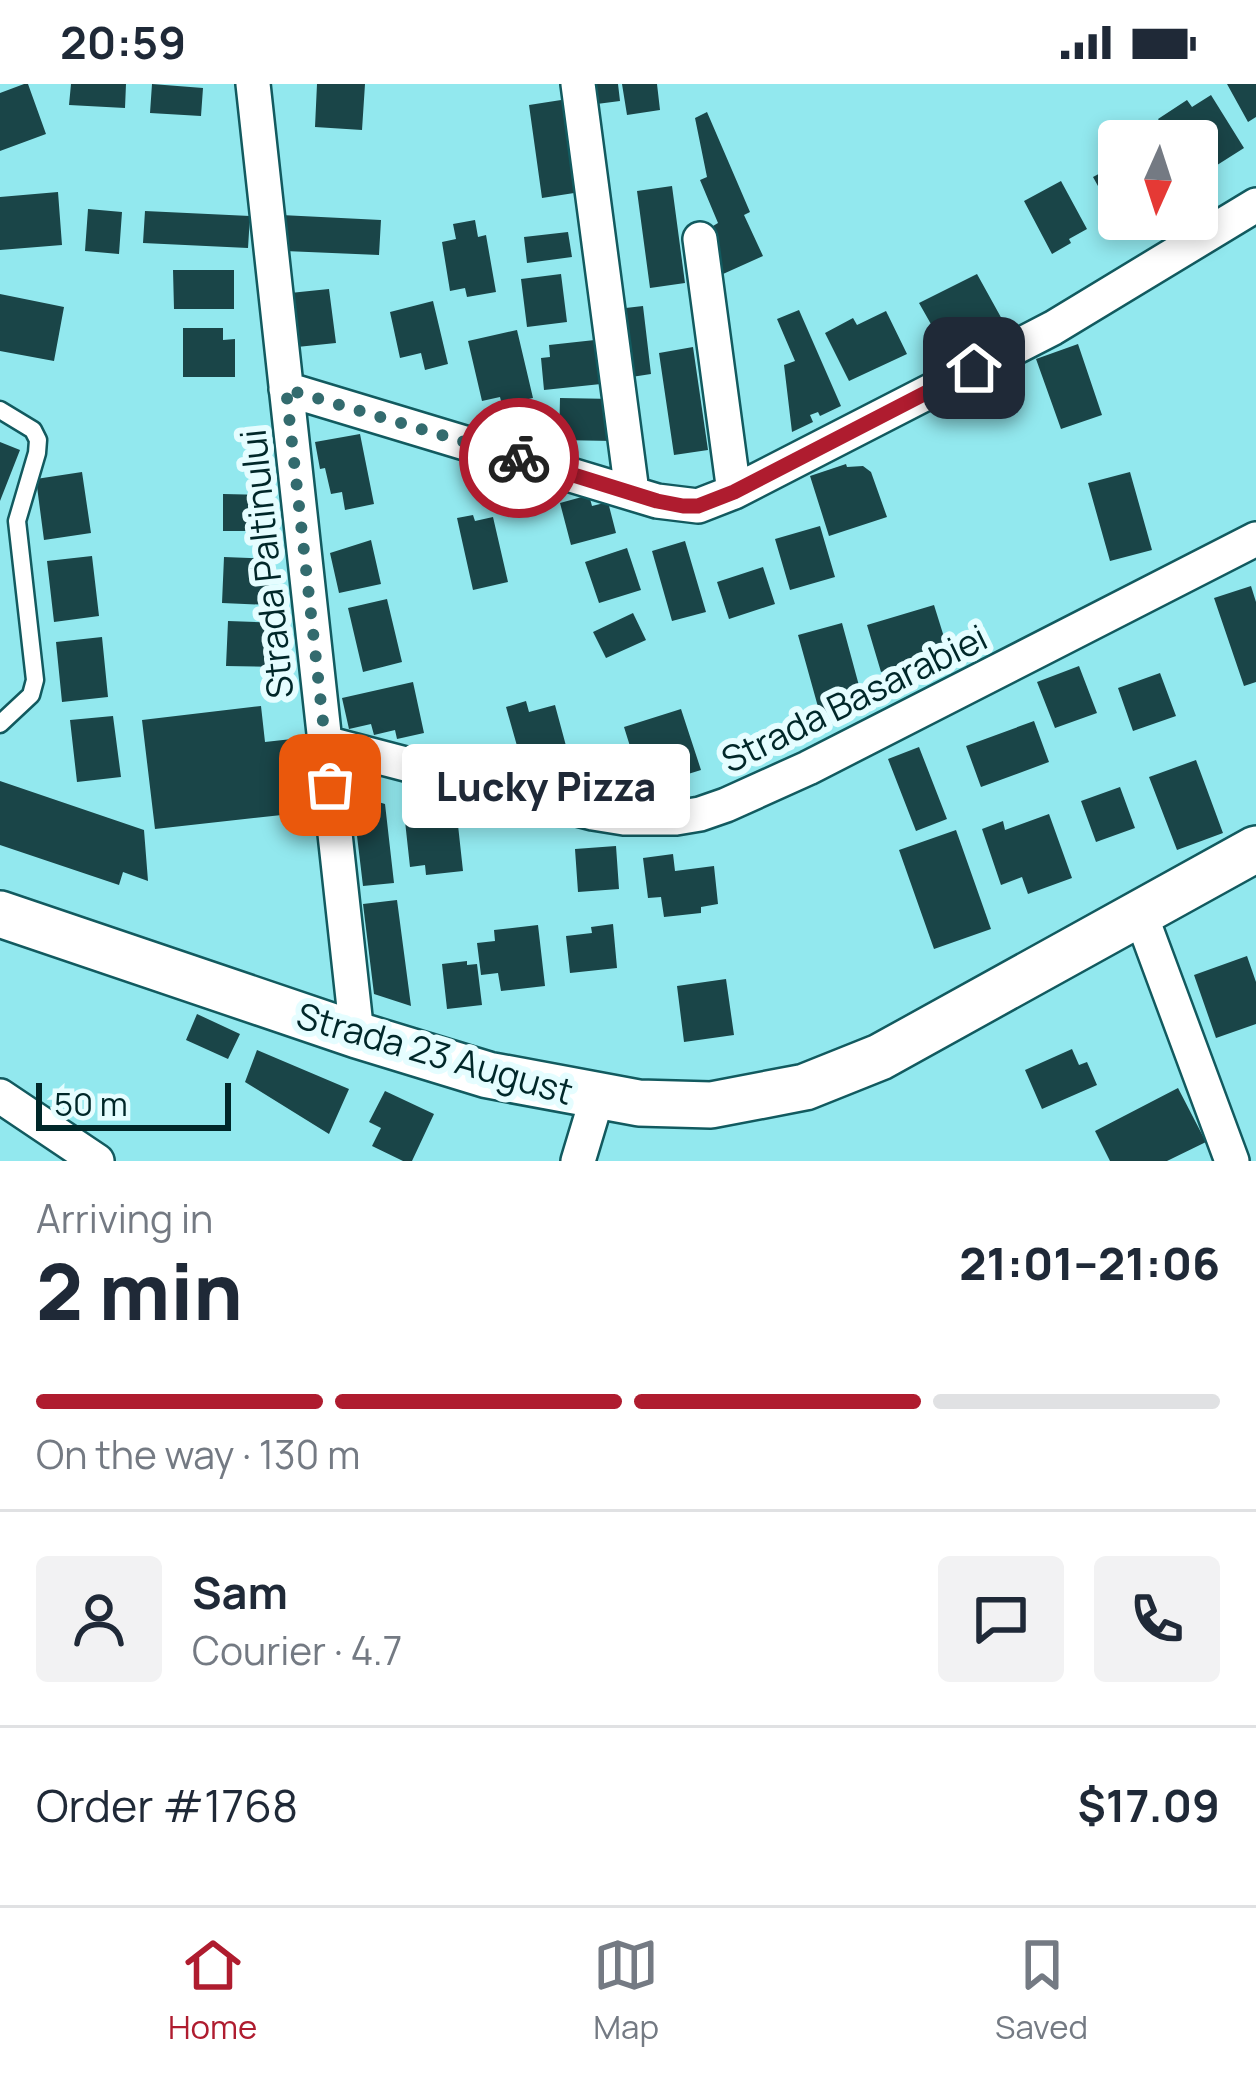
<!DOCTYPE html>
<meta charset="utf-8">
<style>
:root{--surface:#fff;--page:#f2f2f3;--text:#1f2937;--muted:#747a83;--line:#e0e1e3;--accent:#af1c2f}
body{margin:0;font-family:Manrope,sans-serif;background:var(--page);color:var(--text);height:100vh;display:flex;flex-direction:column;font-size:45px;white-space:nowrap}
*{box-sizing:border-box;margin:0}
p{font-size:39px;color:var(--muted)}
.icon{flex:none;width:66px;height:66px;fill:none;stroke:currentColor;stroke-width:2;stroke-linecap:round;stroke-linejoin:round}
.map{position:relative;height:1077px;overflow:hidden}
.sheet{display:flex;flex-direction:column;background:var(--surface);flex:1}
.sheet>*{flex:none}
.needle{width:78px;rotate:183deg}
.fabs{position:absolute;left:1098px;top:36px;display:grid;gap:24px}
.fabs a{display:grid;place-items:center;width:120px;height:120px;border-radius:12px;background:var(--surface);box-shadow:0 6px 18px #0003;font-size:60px}
.scale{position:absolute;left:36px;bottom:30px;width:195px;box-sizing:border-box;padding-left:12px;border:6px solid #002729;border-top:0;font-size:33px;line-height:42px;white-space:nowrap;color:#002729;-webkit-text-stroke:9px #e5fdff;paint-order:stroke}
.pin{position:absolute;display:grid;place-items:center;width:102px;height:102px;color:#fff;margin:-51px;border-radius:24px;box-shadow:0 6px 18px #0006}
.courier{position:absolute;display:grid;place-items:center;width:120px;height:120px;margin:-60px;border:9px solid #af1c2f;border-radius:50%;background:#fff;color:#222;box-shadow:0 3px 15px #0007}
.bubble{position:absolute;height:84px;border-radius:12px;background:var(--surface);box-shadow:0 6px 18px #0003;font-size:39px;font-weight:800;line-height:84px;text-align:center}
.overview em{font-style:normal;font-weight:800}
.overview div{display:flex;flex-direction:column-reverse}
.overview{display:flex;align-items:center;justify-content:space-between;height:204px;padding:0 36px}
h1{font-size:78px;font-weight:800;line-height:90px}
.bar{display:grid;grid-template-columns:repeat(4,1fr);gap:18px 12px;align-content:center;height:144px;padding:0 36px}
.bar i{height:15px;border-radius:9px;background:var(--line)}
.bar .active{background:var(--accent)}
.bar p{grid-column:span 4}
.line{display:flex;align-items:center;gap:30px;padding:0 36px;border-top:3px solid var(--line)}
.line div{flex:1}
.round{display:grid;place-items:center;flex:none;width:126px;height:126px;border-radius:12px;background:var(--page)}
.status{display:flex;justify-content:space-between;align-items:center;height:84px;padding:0 60px;background:var(--surface);direction:ltr}
.status svg{height:33px;fill:currentColor}
.menu{display:flex;justify-content:space-around;align-items:center;height:168px;border-top:3px solid var(--line);background:var(--surface);font-size:33px;color:var(--muted)}
.menu a{display:grid;justify-items:center;gap:6px}
.menu .active{color:var(--accent)}
.map>svg:first-child{display:block}
.building{fill:#1a4548}
.lines{fill:none;stroke-linecap:round;stroke-linejoin:round}
.lane-casing{stroke:#125a5f;stroke-width:21}
.street-casing{stroke:#125a5f;stroke-width:38}
.secondary-casing{stroke:#125a5f;stroke-width:50}
.lane{stroke:#fff;stroke-width:16}
.street{stroke:#fff;stroke-width:33}
.secondary{stroke:#fff;stroke-width:45}
.done{stroke:#336b6e;stroke-width:12;stroke-dasharray:0 21.6}
.route{stroke:#af1c2f;stroke-width:15}
.labels{text-anchor:middle;dominant-baseline:central;stroke-width:12;stroke-linejoin:round;paint-order:stroke}
.street-label{font-size:36px;fill:#002729;stroke:#e5fdff}
</style>
<div class="status"><b>20:59</b><svg viewBox="0 0 49 12"><path d="M0 12V9h3v3zM5 12V6h3v6zM10 12V3h3v9zM15 12V0h3v12zM26 1h20v11H26zM47 4h2v5h-2z"/></svg></div>
<div class="map">
<svg width="1256" height="1077" viewBox="0 0 1256 1077">
<rect width="100%" height="100%" fill="#92e8ee"/>
<path class="building" d="M 24,0 L 28,0 L 46,50 L 0,67 L 0,9 Z
M 71,0 L 126,0 L 125,24 L 69,21 Z
M 152,0 L 203,4 L 201,32 L 150,29 Z
M 317,0 L 365,0 L 362,46 L 315,43 Z
M 586,0 L 618,0 L 620,17 L 589,21 Z
M 622,0 L 657,0 L 660,26 L 627,31 Z
M 1227,0 L 1256,0 L 1256,33 L 1248,38 Z
M 1211,11 L 1244,64 L 1203,90 L 1197,81 L 1197,57 L 1180,55 L 1172,57 L 1158,35 L 1187,16 L 1192,23 Z
M 574,14 L 587,107 L 542,114 L 529,21 Z
M 707,28 L 750,128 L 744,131 L 763,172 L 723,190 L 713,142 L 718,139 L 700,96 L 707,93 L 695,34 Z
M 1119,79 L 1119,140 L 1093,93 Z
M 1061,97 L 1087,145 L 1069,155 L 1071,159 L 1052,170 L 1024,117 Z
M 672,102 L 685,199 L 650,204 L 637,107 Z
M 58,108 L 62,161 L 0,166 L 0,113 Z
M 88,125 L 122,128 L 119,170 L 85,167 Z
M 145,127 L 250,132 L 248,164 L 143,159 Z
M 281,131 L 381,136 L 379,171 L 285,167 Z
M 475,136 L 478,153 L 486,151 L 496,208 L 467,213 L 465,204 L 450,207 L 442,158 L 456,155 L 453,140 Z
M 568,148 L 572,173 L 527,179 L 524,153 Z
M 173,186 L 234,186 L 234,225 L 174,225 Z
M 561,190 L 567,238 L 527,243 L 521,195 Z
M 977,190 L 1003,237 L 944,263 L 919,219 Z
M 329,205 L 336,259 L 297,263 L 290,209 Z
M 0,210 L 64,223 L 54,277 L 0,267 Z
M 433,217 L 448,280 L 425,286 L 421,269 L 400,274 L 390,228 Z
M 643,222 L 651,290 L 625,294 L 617,225 Z
M 799,226 L 841,322 L 820,332 L 818,328 L 810,331 L 813,338 L 792,348 L 784,281 L 795,277 L 777,235 Z
M 886,227 L 907,270 L 849,297 L 825,249 L 853,234 L 857,241 Z
M 183,244 L 223,244 L 223,256 L 235,255 L 235,293 L 183,293 Z
M 517,246 L 533,314 L 502,321 L 500,313 L 482,317 L 468,257 Z
M 604,255 L 599,286 L 601,300 L 544,306 L 541,274 L 550,273 L 549,261 Z
M 1078,260 L 1102,331 L 1061,345 L 1036,275 Z
M 693,263 L 708,366 L 674,371 L 659,269 Z
M 560,314 L 614,315 L 613,357 L 559,356 Z
M 360,350 L 374,420 L 345,426 L 342,408 L 331,410 L 325,384 L 320,385 L 315,358 Z
M 0,358 L 20,366 L 0,417 Z
M 846,380 L 847,383 L 863,382 L 871,388 L 887,433 L 829,452 L 810,392 Z
M 82,388 L 91,449 L 44,456 L 36,395 Z
M 1130,388 L 1152,466 L 1110,477 L 1088,399 Z
M 223,410 L 262,411 L 262,447 L 223,447 Z
M 589,411 L 592,422 L 608,418 L 616,449 L 571,461 L 560,419 Z
M 473,431 L 475,437 L 493,433 L 508,498 L 473,506 L 457,434 Z
M 820,442 L 835,493 L 790,506 L 775,455 Z
M 371,456 L 381,500 L 339,509 L 330,469 Z
M 685,457 L 706,528 L 672,537 L 652,467 Z
M 627,464 L 641,506 L 599,519 L 585,478 Z
M 92,472 L 99,532 L 54,538 L 47,477 Z
M 224,473 L 271,475 L 269,521 L 222,519 Z
M 763,483 L 775,520 L 729,535 L 717,498 Z
M 1251,502 L 1256,518 L 1256,598 L 1244,602 L 1214,514 Z
M 387,515 L 402,578 L 363,588 L 348,524 Z
M 934,521 L 949,569 L 881,588 L 867,541 Z
M 633,529 L 646,556 L 606,574 L 593,548 Z
M 228,537 L 284,539 L 283,583 L 226,582 Z
M 842,539 L 861,609 L 845,613 L 848,623 L 820,630 L 798,551 Z
M 102,553 L 108,613 L 62,618 L 56,558 Z
M 1079,582 L 1097,629 L 1055,644 L 1037,598 Z
M 1160,589 L 1176,632 L 1133,647 L 1118,604 Z
M 413,598 L 424,649 L 397,655 L 395,646 L 374,651 L 371,640 L 349,645 L 342,614 Z
M 526,617 L 529,628 L 555,621 L 569,673 L 541,680 L 539,671 L 521,676 L 506,623 Z
M 261,622 L 265,658 L 292,655 L 300,729 L 155,745 L 142,636 Z
M 681,625 L 701,686 L 643,704 L 624,643 Z
M 113,632 L 121,693 L 77,698 L 70,636 Z
M 1034,637 L 1049,678 L 981,703 L 966,662 Z
M 919,663 L 947,735 L 916,747 L 888,675 Z
M 1196,676 L 1223,749 L 1177,766 L 1149,693 Z
M 0,697 L 144,746 L 148,797 L 123,788 L 119,801 L 0,761 Z
M 1120,703 L 1135,744 L 1096,758 L 1081,717 Z
M 352,710 L 385,720 L 394,799 L 363,802 Z
M 1049,730 L 1072,794 L 1028,810 L 1022,793 L 1001,801 L 982,745 L 1003,737 L 1005,746 Z
M 457,732 L 463,787 L 426,791 L 425,781 L 410,783 L 405,737 Z
M 956,746 L 991,845 L 934,865 L 899,766 Z
M 616,762 L 619,805 L 578,808 L 575,765 Z
M 673,770 L 675,787 L 714,782 L 718,820 L 701,823 L 701,829 L 664,833 L 661,813 L 648,814 L 643,774 Z
M 397,816 L 411,922 L 374,910 L 363,820 Z
M 613,840 L 617,884 L 570,889 L 566,852 L 592,849 L 591,843 Z
M 538,841 L 545,902 L 501,907 L 498,889 L 481,891 L 477,859 L 495,857 L 494,846 Z
M 1247,872 L 1256,898 L 1256,940 L 1216,954 L 1194,891 Z
M 467,877 L 467,881 L 477,880 L 482,921 L 447,925 L 442,880 Z
M 726,895 L 734,951 L 684,958 L 677,902 Z
M 197,930 L 240,950 L 228,975 L 186,956 Z
M 1072,965 L 1079,981 L 1087,978 L 1097,1001 L 1042,1025 L 1025,986 Z
M 257,966 L 349,1005 L 329,1050 L 245,998 Z
M 1178,1004 L 1206,1058 L 1167,1077 L 1110,1077 L 1095,1047 Z
M 385,1007 L 434,1030 L 412,1077 L 403,1077 L 372,1062 L 381,1044 L 369,1038 Z"/>
<g class="lines">
<g class="lane-casing">
<path id="lane" d="M 0,326 L 33,346 L 38,356 L 37,369 L 17,437 L 35,596 L 31,611 L 0,640"/>
</g>
<g class="street-casing">
<path id="street" d="M 253,0 L 357,951
M 578,0 L 632,408
M 700,155 L 734,408
M 286,305 L 657,417 L 698,422 L 734,408 L 1053,244 L 1256,121
M 325,659 L 593,729 L 624,734 L 676,734 L 700,730 L 726,721 L 808,684 L 1256,455
M 1140,829 L 1232,1077
M 0,1012 L 97,1077
M 578,1077 L 597,1014"/>
</g>
<g class="secondary-casing">
<path id="secondary" d="M 0,830 L 357,951 L 488,991 L 639,1019 L 711,1021 L 805,1003 L 880,973 L 1256,765"/>
</g>
<use href="#lane" class="lane"/>
<use href="#street" class="street"/>
<use href="#secondary" class="secondary"/>
</g>
<g class="lines">
<path class="done" d="M 330,701 L 286,305 L 519,374"/>
<path class="route" d="M 519,374 L 657,417 L 683,422 L 698,422 L 734,408 L 974,284"/>
</g>
<g class="labels">
<g class="street-label">
<text transform="translate(266 480) rotate(-96)">Strada Paltinului</text>
<text transform="translate(854 614) rotate(-26)">Strada Basarabiei</text>
<text transform="translate(435 969) rotate(16)">Strada 23 August</text>
</g>
</g>
</svg>
<div class="fabs">
<a><svg class="needle" viewBox="-14 -14 28 28"><path d="M0-13l5 13h-10z" fill="#e53935"/><path d="M0 13l5-13h-10z" fill="#747a83"/></svg></a>
</div>
<div class="scale">50 m</div>
<div class="pin" style="left:330px;top:701px;background:#ea580c"><svg class="icon" aria-label="bag" viewBox="0 0 24 24"><path d="M5 8h14l-1 12H6zM9 8a3 3 0 0 1 6 0"/></svg></div>
<div class="pin" style="left:974px;top:284px;background:#1f2937"><svg class="icon" aria-label="home" viewBox="0 0 24 24"><path d="M3 11l9-7 9 7M6 9v11h12V9"/></svg></div>
<div class="courier" style="left:519px;top:374px"><svg class="icon" aria-label="bike" viewBox="0 0 24 24"><circle cx="6" cy="16" r="4"/><circle cx="18" cy="16" r="4"/><path d="M6 16l4-8h5l3 8M10 8l3 8H6M13 5h3"/></svg></div>
<div class="bubble" style="left:402px;top:660px;width:288px">Lucky Pizza</div>
</div>
<section class="sheet">
<div class="overview"><div><h1>2 min</h1><p>Arriving in</p></div><em>21:01–21:06</em></div>
<div class="bar"><i class="active"></i><i class="active"></i><i class="active"></i><i></i><p>On the way · 130 m</p></div>
<div class="line" style="height:216px"><a class="round"><svg class="icon" aria-label="person" viewBox="0 0 24 24"><circle cx="12" cy="8" r="4"/><path d="M4 21q1-7 8-7t8 7"/></svg></a><div><b>Sam</b><p>Courier · 4.7</p></div><a class="round"><svg class="icon" aria-label="chat" viewBox="0 0 24 24"><path d="M4 5h16v11H9l-5 4z"/></svg></a><a class="round"><svg class="icon" aria-label="phone" viewBox="0 0 24 24"><path d="M5 4h4l2 5-3 2q2 4 5 5l2-3 5 2v4C11 20 4 13 5 4z"/></svg></a></div>
<div class="line" style="height:156px"><div>Order #1768</div><b>$17.09</b></div>
</section>
<nav class="menu">
<a class="active"><svg class="icon" aria-label="home" viewBox="0 0 24 24"><path d="M3 11l9-7 9 7M6 9v11h12V9"/></svg>Home</a>
<a><svg class="icon" aria-label="map" viewBox="0 0 24 24"><path d="M3 6l6-2 6 2 6-2v14l-6 2-6-2-6 2zM9 4v14M15 6v14"/></svg>Map</a>
<a><svg class="icon" aria-label="saved" viewBox="0 0 24 24"><path d="M7 4h10v16l-5-4-5 4z"/></svg>Saved</a>
</nav>
